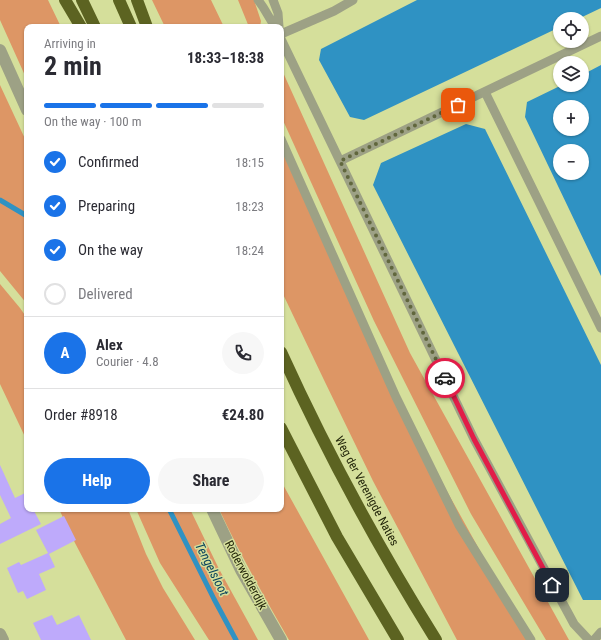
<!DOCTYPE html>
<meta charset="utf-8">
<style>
:root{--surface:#fff;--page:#f7f7f7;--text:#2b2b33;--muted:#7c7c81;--line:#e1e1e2;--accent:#1a73e8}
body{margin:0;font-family:"Roboto Condensed",sans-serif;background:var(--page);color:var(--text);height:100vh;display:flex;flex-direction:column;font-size:15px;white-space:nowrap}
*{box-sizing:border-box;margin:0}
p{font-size:13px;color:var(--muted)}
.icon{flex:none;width:22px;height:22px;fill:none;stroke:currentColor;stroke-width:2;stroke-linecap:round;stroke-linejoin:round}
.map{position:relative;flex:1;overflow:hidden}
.details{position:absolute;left:24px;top:24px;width:260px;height:488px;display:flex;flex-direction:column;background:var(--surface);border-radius:8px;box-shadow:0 1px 3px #0004}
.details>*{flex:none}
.tools{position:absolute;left:553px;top:12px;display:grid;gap:8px}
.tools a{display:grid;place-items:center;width:36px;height:36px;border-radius:50%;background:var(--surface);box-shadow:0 1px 3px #0004;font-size:20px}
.pin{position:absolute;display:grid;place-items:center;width:34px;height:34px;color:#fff;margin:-17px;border-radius:8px;box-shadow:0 2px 6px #0006}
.courier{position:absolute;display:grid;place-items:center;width:40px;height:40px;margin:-20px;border:3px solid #e11d48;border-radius:50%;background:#fff;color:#222;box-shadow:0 1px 5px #0007}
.headline em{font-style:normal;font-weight:700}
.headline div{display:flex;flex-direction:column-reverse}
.headline{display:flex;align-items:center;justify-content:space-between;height:68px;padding:0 20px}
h1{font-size:26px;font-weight:700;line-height:30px}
.bar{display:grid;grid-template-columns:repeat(4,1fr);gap:6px 4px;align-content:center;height:48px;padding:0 20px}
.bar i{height:5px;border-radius:3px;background:var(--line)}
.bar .active{background:var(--accent)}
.bar p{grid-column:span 4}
.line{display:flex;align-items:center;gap:10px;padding:0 20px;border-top:1px solid var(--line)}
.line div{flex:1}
.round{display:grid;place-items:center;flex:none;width:42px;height:42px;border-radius:21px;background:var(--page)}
ol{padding:0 20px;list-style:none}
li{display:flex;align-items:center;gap:12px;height:44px}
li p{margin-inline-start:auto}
li .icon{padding:4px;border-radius:50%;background:var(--accent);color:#fff;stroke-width:4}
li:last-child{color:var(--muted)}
li i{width:22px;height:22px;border:2px solid var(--line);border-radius:50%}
.primary-button{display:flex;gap:8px;margin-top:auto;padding:8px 20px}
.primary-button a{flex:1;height:46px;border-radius:24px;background:var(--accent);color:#fff;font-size:16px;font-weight:700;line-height:46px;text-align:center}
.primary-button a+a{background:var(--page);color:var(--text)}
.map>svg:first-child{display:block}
.green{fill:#dd9665}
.water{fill:#2f92c3;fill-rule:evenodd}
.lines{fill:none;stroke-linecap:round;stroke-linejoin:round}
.stream{stroke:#2f92c3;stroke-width:5}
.building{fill:#beaafb}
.service{stroke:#9da185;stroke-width:9}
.minor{stroke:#9da185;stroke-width:12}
.tertiary{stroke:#9da185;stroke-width:12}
.motorway{stroke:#5c6321;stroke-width:12}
.done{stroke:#61673d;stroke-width:4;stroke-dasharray:0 7.2}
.route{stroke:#e11d48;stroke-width:5}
.labels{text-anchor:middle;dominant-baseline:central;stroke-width:3;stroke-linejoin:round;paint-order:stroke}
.street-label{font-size:12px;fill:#23260a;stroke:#d5df9b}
.water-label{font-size:13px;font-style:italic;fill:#0a425b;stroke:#d5df9b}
</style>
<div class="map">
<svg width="601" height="640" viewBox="0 0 601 640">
<rect width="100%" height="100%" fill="#d5df9b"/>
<path class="green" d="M 0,0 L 48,0 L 61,27 L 27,27 L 27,80 L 0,20 Z
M 152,0 L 211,0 L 224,27 L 165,27 Z
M 238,0 L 254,0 L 261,21 L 260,27 L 249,27 Z
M 281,68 L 410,353 L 569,640 L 546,640 L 471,514 L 374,321 L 281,116 Z
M 0,85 L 27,143 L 27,304 L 0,271 Z
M 281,149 L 393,394 L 509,603 L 532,640 L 457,640 L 373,481 L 324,380 L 281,290 Z
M 0,284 L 20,308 L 27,318 L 27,441 L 0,384 Z
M 281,481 L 368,638 L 369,640 L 289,640 C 264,597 240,554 219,509 L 281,509 Z
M 59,509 L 128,509 L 146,554 L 163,588 L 195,640 L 126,640 L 75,543 Z
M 136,509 L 190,509 L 219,569 L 258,640 L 209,640 L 160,563 Z"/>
<path class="water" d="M 417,0 L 601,0 L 601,8 L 578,19 L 560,19 L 560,27 L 364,120 L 350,117 L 319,60 L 321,49 Z
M 601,65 L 601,276 L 525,117 L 527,102 L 562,85 L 582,85 L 582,75 ZM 560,107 L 582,107 L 582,129 L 560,129 ZM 560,151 L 582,151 L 582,173 L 560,173 Z
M 466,124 L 485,129 L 601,365 L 601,600 L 583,600 L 373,185 L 381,163 Z"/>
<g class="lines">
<path class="stream" d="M 0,200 L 27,216
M 169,509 L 214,599 L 236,640"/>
</g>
<path class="building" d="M 0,465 L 15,498 L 27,492 L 27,509 L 33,509 L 41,524 L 0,544 L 0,524 L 11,518 L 0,495 Z
M 64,516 L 76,540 L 49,554 L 55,567 L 39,574 L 46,590 L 27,599 L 23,591 L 18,593 L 7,568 L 19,562 L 21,565 L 48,553 L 36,530 Z
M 52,615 L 57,625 L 79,615 L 91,640 L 41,640 L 33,623 Z"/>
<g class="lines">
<path class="service" d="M 258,0 L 263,7 L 275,27
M 273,0 L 278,13 L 279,27
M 281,34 L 334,11 L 353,0
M 281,39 L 474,439 L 574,624 L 589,640
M 485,92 L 601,328
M 281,139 L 396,397 L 459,525 L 531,640
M 340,161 L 601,36
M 594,640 L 601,632"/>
<path class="minor" d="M 0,634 L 3,640"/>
<path class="tertiary" d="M 0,50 L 27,110
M 212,509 L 241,570 L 281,640"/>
<path class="motorway" d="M 65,0 L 81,27
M 82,0 L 95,27
M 119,0 L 131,27
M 137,0 L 147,27
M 281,352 C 326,451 378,547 436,640
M 281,428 L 337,537 L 398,640"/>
</g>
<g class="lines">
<path class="done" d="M 445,378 L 340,161 L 458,105"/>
<path class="route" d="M 445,378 L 474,439 L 552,585"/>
</g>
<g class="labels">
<g class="street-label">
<text transform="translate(367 491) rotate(62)">Weg der Verenigde Naties</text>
<text transform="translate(246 575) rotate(62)">Roderwolderdijk</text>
</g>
<g class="water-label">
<text transform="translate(212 569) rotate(63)">Tengelsloot</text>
</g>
</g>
</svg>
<div class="tools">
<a><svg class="icon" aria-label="locate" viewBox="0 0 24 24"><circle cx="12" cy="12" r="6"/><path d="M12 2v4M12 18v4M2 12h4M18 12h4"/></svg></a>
<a><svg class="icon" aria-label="layers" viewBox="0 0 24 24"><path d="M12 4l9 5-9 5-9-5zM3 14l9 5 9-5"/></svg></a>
<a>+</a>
<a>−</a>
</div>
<div class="pin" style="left:458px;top:105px;background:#ea580c"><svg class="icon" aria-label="bag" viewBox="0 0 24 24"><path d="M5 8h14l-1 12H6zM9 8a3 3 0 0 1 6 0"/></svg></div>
<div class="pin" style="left:552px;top:585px;background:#1f2937"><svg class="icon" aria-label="home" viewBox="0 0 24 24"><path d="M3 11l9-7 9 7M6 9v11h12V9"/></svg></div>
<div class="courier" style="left:445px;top:378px"><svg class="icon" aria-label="car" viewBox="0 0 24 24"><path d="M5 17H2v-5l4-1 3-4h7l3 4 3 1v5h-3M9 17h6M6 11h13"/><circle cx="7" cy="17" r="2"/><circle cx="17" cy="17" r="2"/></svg></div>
<section class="details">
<div class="headline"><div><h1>2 min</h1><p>Arriving in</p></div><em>18:33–18:38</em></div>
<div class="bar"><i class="active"></i><i class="active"></i><i class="active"></i><i></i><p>On the way · 100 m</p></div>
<ol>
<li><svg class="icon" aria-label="check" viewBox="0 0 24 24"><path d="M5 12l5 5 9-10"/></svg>Confirmed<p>18:15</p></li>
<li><svg class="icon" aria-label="check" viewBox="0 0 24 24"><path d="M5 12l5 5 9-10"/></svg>Preparing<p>18:23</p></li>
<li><svg class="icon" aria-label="check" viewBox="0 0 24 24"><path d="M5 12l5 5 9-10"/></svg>On the way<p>18:24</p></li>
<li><i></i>Delivered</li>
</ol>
<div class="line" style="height:72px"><b class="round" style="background:var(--accent);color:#fff">A</b><div><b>Alex</b><p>Courier · 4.8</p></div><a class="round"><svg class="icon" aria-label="phone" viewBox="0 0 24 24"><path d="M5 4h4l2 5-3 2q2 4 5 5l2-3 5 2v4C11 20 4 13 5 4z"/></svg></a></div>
<div class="line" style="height:52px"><div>Order #8918</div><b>€24.80</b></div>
<div class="primary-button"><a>Help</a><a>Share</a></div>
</section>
</div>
